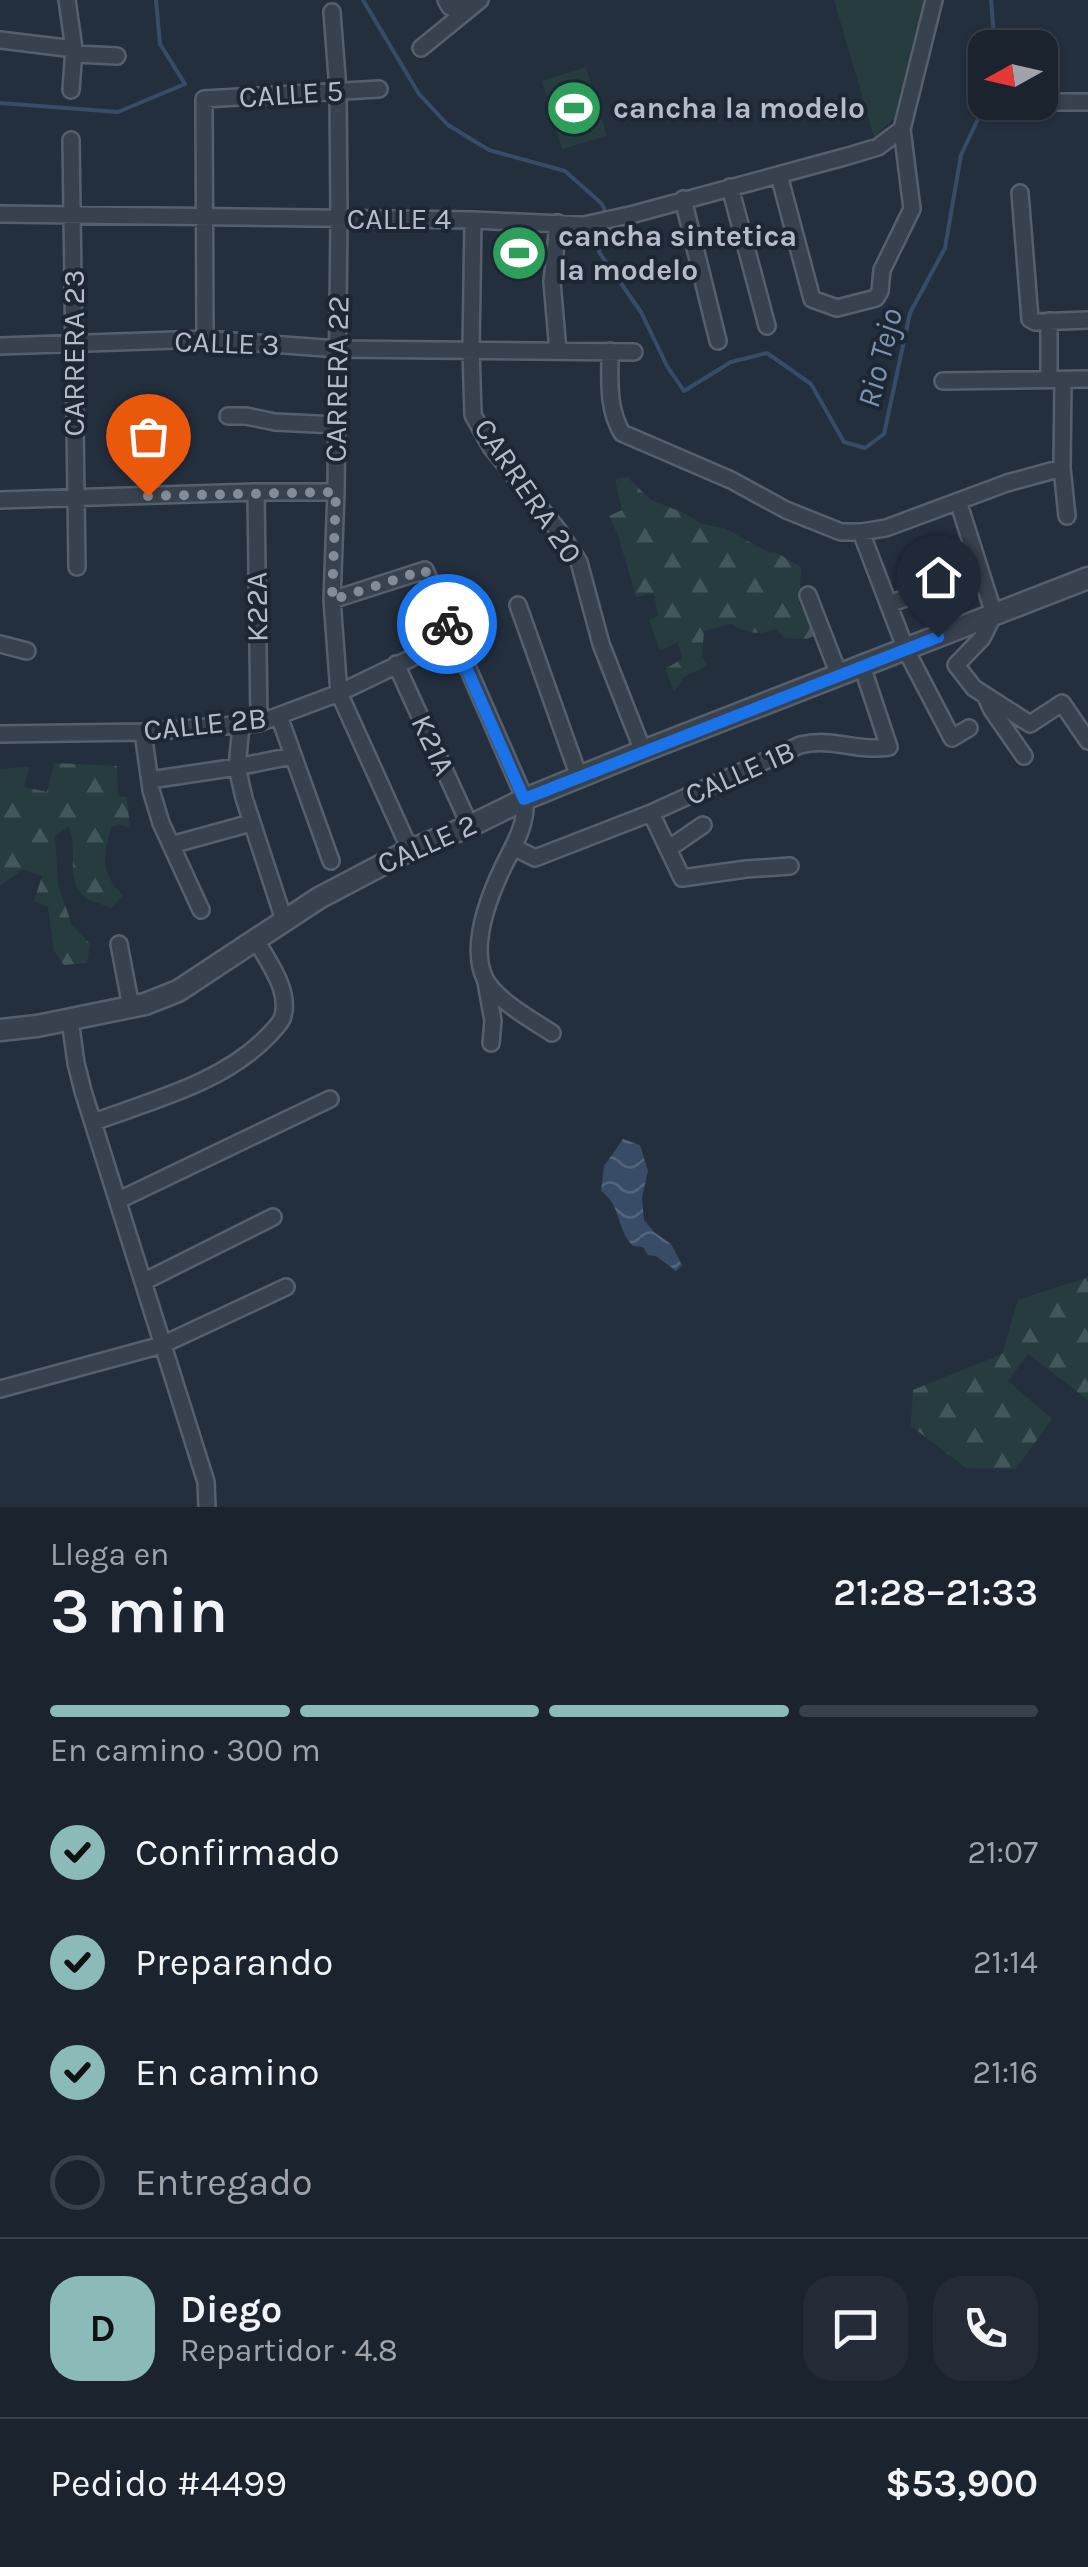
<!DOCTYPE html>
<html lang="es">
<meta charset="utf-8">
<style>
:root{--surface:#1b232e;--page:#242b36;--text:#f1f3f6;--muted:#a0a4aa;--line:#39404a;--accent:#8bbbb9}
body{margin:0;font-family:Karla,sans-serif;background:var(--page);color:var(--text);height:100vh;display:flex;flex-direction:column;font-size:38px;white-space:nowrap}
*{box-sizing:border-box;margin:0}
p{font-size:32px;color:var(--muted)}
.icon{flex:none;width:55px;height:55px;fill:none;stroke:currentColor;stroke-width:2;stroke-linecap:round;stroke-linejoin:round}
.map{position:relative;height:1507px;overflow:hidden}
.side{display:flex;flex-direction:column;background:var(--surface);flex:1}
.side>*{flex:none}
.needle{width:65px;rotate:262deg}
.tools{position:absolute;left:968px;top:30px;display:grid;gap:20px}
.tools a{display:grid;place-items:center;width:90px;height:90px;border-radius:20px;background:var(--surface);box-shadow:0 2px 8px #0004,0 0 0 2px var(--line);font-size:50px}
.pin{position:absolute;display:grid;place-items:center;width:85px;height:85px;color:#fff;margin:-102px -42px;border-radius:50% 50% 50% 0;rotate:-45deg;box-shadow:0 0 10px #0007}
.pin .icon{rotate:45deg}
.courier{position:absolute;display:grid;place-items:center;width:100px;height:100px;margin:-50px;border:8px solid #1a73e8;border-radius:50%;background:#fff;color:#222;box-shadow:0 2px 12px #0007}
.summary em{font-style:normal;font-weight:600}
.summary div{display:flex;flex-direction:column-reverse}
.summary{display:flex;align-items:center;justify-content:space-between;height:170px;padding:0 50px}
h1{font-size:65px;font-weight:600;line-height:75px}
.bar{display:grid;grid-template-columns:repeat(4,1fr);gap:15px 10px;align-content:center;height:120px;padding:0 50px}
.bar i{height:12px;border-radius:8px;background:var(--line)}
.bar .active{background:var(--accent)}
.bar p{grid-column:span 4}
.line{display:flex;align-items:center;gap:25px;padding:0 50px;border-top:2px solid var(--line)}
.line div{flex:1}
.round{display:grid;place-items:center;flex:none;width:105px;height:105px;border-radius:30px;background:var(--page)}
ol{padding:0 50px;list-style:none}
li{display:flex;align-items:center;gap:30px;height:110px}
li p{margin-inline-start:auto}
li .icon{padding:10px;border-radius:50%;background:var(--accent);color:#111;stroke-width:4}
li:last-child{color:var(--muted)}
li i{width:55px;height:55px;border:5px solid var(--line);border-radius:50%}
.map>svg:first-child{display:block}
.forest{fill:url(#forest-firs)}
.park{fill:#263c3f}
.water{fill:url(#water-waves)}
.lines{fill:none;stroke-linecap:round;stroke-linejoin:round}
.stream{stroke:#394c67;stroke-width:4}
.minor-casing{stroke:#565f6c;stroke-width:20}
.tertiary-casing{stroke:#565f6c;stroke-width:25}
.minor{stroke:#38414e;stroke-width:15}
.tertiary{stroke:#38414e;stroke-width:20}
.done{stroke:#828b98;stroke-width:10;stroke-dasharray:0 18}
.route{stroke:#1a73e8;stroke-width:12}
.labels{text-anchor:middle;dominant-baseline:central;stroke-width:8;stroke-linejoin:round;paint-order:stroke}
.street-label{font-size:30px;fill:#b4bcc9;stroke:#1d2633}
.poi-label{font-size:30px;font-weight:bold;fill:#b4bcc9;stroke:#1d2633;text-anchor:start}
.water-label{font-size:32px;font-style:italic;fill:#7c92b1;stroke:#1d2633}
</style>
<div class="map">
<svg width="1088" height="1507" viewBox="0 0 1088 1507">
<defs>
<pattern id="forest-firs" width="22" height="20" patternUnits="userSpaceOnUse" patternTransform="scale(2.5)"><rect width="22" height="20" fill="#263c3f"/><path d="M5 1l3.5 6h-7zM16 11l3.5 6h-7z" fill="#435659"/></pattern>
<pattern id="water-waves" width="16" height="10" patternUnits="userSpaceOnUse" patternTransform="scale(2.5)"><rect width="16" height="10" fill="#394c67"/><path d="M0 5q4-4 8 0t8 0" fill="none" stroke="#53647b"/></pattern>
</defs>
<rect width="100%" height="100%" fill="#242f3e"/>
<path class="forest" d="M 627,477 L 651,500 L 684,513 L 702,524 L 724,528 L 768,552 L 777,553 L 801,567 L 799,604 L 817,635 L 806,639 L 785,638 L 775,629 C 759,636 747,633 731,624 L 704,631 L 702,656 L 707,666 L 684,677 L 674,691 L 665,669 L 682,659 L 678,642 L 660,651 L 649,620 L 658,616 L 654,593 L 636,597 L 618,535 L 609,516 L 622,510 L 615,479 Z
M 54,763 L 117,766 L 118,796 L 127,797 L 130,828 L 119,824 L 111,828 C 103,856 100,874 123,895 L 112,908 C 105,905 96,903 89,900 C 62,884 80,849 68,826 L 55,837 L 58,885 L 72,925 L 90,944 L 87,963 L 64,965 L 54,951 L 48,907 L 34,901 L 42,876 L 23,869 L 0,886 L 0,769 L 29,767 L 24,787 L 47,792 Z
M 1088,1277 L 1088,1400 L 1028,1354 L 1008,1381 L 1052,1419 L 1016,1469 L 966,1468 L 911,1426 L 913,1390 L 1002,1354 L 1018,1300 Z"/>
<path class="park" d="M 834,0 L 924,0 L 895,118 L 874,137 Z
M 586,67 L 607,136 L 562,149 L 542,81 Z"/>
<path class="water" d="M 623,1139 L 640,1145 L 648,1171 L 642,1198 L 644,1220 L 654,1232 L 671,1244 L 682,1265 L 676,1271 L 656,1256 L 648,1255 L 643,1247 L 633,1246 C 615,1227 622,1206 601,1191 L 604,1166 Z"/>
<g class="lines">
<path class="stream" d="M 363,0 L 419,94 L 448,125 L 489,150 L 565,171 L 602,204 L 607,216
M 991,0 L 995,48
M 0,103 L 118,112 L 185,84 L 160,44 L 156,0
M 611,224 L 612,226 L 600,245 L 599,252 L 641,312 L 667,366 L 684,391 L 731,362 L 767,353 L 811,384 L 844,442 L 865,448 L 884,434 L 910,313 L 945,248 L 961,155 L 986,102"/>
<g class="minor-casing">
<path id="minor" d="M 67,0 L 74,49
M 446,0 L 450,7 L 463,0
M 332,12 L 338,90 L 339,219 L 336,492 L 332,600 L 339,693 L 410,850
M 0,40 L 74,49 L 71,90
M 421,48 L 480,0
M 75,54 L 117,56
M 1040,102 L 1088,102
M 71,140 L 77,567
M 779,175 L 812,299 L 837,308 L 876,298 L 880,291 L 882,270 L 912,209 L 902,129 L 934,0
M 730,187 L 767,326
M 1020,193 L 1030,319 L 1035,322 L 1088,320
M 683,199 L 718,341
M 0,214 L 473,220 L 584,225 L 634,214 L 848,156 L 878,147 L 902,129
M 473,220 L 471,350 L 473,415 L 491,447 L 558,530 L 579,562 L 601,644 L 643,751
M 1049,321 L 1049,380
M 205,339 L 204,99 L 379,89
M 0,346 L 205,339 L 338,349 L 634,352
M 558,351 L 552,282 L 558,223
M 610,351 C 610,379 607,408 622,433 L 731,480 L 786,510 L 841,532 L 861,532 L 886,528 L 1007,483 L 1062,468
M 1063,380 L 1062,468 L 1067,516
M 943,381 L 1088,379
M 228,416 L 246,416 L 275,422 L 337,425
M 256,492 L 259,723
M 0,500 L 256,492 L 336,492
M 958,501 L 994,614 L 982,638 L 956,665 L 974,688 L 1030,724 L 1062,703 L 1088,741
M 861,532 L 906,650 L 952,738 L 969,728
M 808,595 L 839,675
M 332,600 L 425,570 L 525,799 C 527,824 515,843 504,865 C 489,896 469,945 485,979 C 496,1000 532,1020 552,1033
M 889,604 L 936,587
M 518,605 L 579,777
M 0,644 L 27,651
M 396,664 L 470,826
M 986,697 L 992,710 L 1024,756
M 279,716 L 331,861
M 241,726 L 237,767 L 244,798 L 284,920
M 143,732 L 151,790 L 161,823 L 201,910
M 0,734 L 143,732 L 259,723 L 339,693 L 453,638
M 150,780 L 237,767 L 292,756
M 651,813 L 682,878 L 746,869 L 790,866
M 171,845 L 251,823
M 513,847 L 535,858 L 651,813 L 800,745 C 834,737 855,752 889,747 L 862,666
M 668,849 L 703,825
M 119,944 L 131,1007
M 486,982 L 493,1021 L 491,1043
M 70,1020 L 76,1063 L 83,1091 L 206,1482 L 207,1507
M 94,1122 C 153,1100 222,1083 267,1037 C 272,1032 279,1025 282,1019 C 292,992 268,962 256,940
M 119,1200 L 330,1099
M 143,1282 L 273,1217
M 0,1389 L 162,1345 L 286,1287"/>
</g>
<g class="tertiary-casing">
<path id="tertiary" d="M 0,1030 L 37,1026 L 145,1004 L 178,991 L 319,898 L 410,850 L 470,826 L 525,799 L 643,751 L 1088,578"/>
</g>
<use href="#minor" class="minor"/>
<use href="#tertiary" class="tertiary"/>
</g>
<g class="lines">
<path class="done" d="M 148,496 L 336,492 L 332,600 L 425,570 L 447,624"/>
<path class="route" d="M 447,624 L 524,799 L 938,637"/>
</g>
<defs>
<g id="stadium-disc" transform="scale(2.875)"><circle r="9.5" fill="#2e9e5b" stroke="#1d2633"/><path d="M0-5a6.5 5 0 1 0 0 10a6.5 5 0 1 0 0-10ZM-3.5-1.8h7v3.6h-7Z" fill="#fff"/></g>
</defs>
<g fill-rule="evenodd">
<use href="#stadium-disc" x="574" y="108"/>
<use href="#stadium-disc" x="519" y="253"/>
</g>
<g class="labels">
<g class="street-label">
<text transform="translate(291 94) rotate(-4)">CALLE 5</text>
<text x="399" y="219">CALLE 4</text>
<text transform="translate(227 343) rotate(2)">CALLE 3</text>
<text transform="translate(74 353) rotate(-90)">CARRERA 23</text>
<text transform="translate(337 379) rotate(-89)">CARRERA 22</text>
<text transform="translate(528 491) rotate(56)">CARRERA 20</text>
<text transform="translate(257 607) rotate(-91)">K22A</text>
<text transform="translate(205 724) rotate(-6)">CALLE 2B</text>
<text transform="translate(433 745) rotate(65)">K21A</text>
<text transform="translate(740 773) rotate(-24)">CALLE 1B</text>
<text transform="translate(427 844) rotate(-24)">CALLE 2</text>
</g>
<g class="poi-label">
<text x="613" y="108">cancha la modelo</text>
<text x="558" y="236">cancha sintetica<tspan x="558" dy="34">la modelo</tspan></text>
</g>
<g class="water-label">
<text transform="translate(880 358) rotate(-76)">Rio Tejo</text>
</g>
</g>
</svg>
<div class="tools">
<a><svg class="needle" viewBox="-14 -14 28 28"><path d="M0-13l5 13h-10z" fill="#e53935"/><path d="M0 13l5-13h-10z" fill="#a0a4aa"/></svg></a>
</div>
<div class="pin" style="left:148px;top:496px;background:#ea580c"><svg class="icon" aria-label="bag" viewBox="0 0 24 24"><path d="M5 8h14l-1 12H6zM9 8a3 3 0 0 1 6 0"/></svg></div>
<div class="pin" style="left:938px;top:637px;background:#1f2937"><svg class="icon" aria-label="home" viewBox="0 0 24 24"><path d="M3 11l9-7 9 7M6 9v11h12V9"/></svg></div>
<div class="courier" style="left:447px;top:624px"><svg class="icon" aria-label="bike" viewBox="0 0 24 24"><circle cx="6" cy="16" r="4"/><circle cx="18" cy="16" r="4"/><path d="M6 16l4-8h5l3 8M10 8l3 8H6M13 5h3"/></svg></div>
</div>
<section class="side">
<div class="summary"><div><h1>3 min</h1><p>Llega en</p></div><em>21:28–21:33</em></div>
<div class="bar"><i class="active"></i><i class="active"></i><i class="active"></i><i></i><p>En camino · 300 m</p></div>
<ol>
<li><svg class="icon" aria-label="check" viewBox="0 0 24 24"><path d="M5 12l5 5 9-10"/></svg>Confirmado<p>21:07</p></li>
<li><svg class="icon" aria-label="check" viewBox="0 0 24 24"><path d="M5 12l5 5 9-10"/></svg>Preparando<p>21:14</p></li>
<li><svg class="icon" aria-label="check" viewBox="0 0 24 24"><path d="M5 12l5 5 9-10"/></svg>En camino<p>21:16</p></li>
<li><i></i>Entregado</li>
</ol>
<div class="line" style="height:180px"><b class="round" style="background:var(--accent);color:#111">D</b><div><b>Diego</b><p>Repartidor · 4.8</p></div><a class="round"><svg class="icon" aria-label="chat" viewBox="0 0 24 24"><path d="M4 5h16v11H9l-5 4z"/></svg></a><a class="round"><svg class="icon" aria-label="phone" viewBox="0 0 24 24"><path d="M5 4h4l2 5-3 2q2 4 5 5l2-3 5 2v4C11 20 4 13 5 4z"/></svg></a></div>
<div class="line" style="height:130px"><div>Pedido #4499</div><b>$53,900</b></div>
</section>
